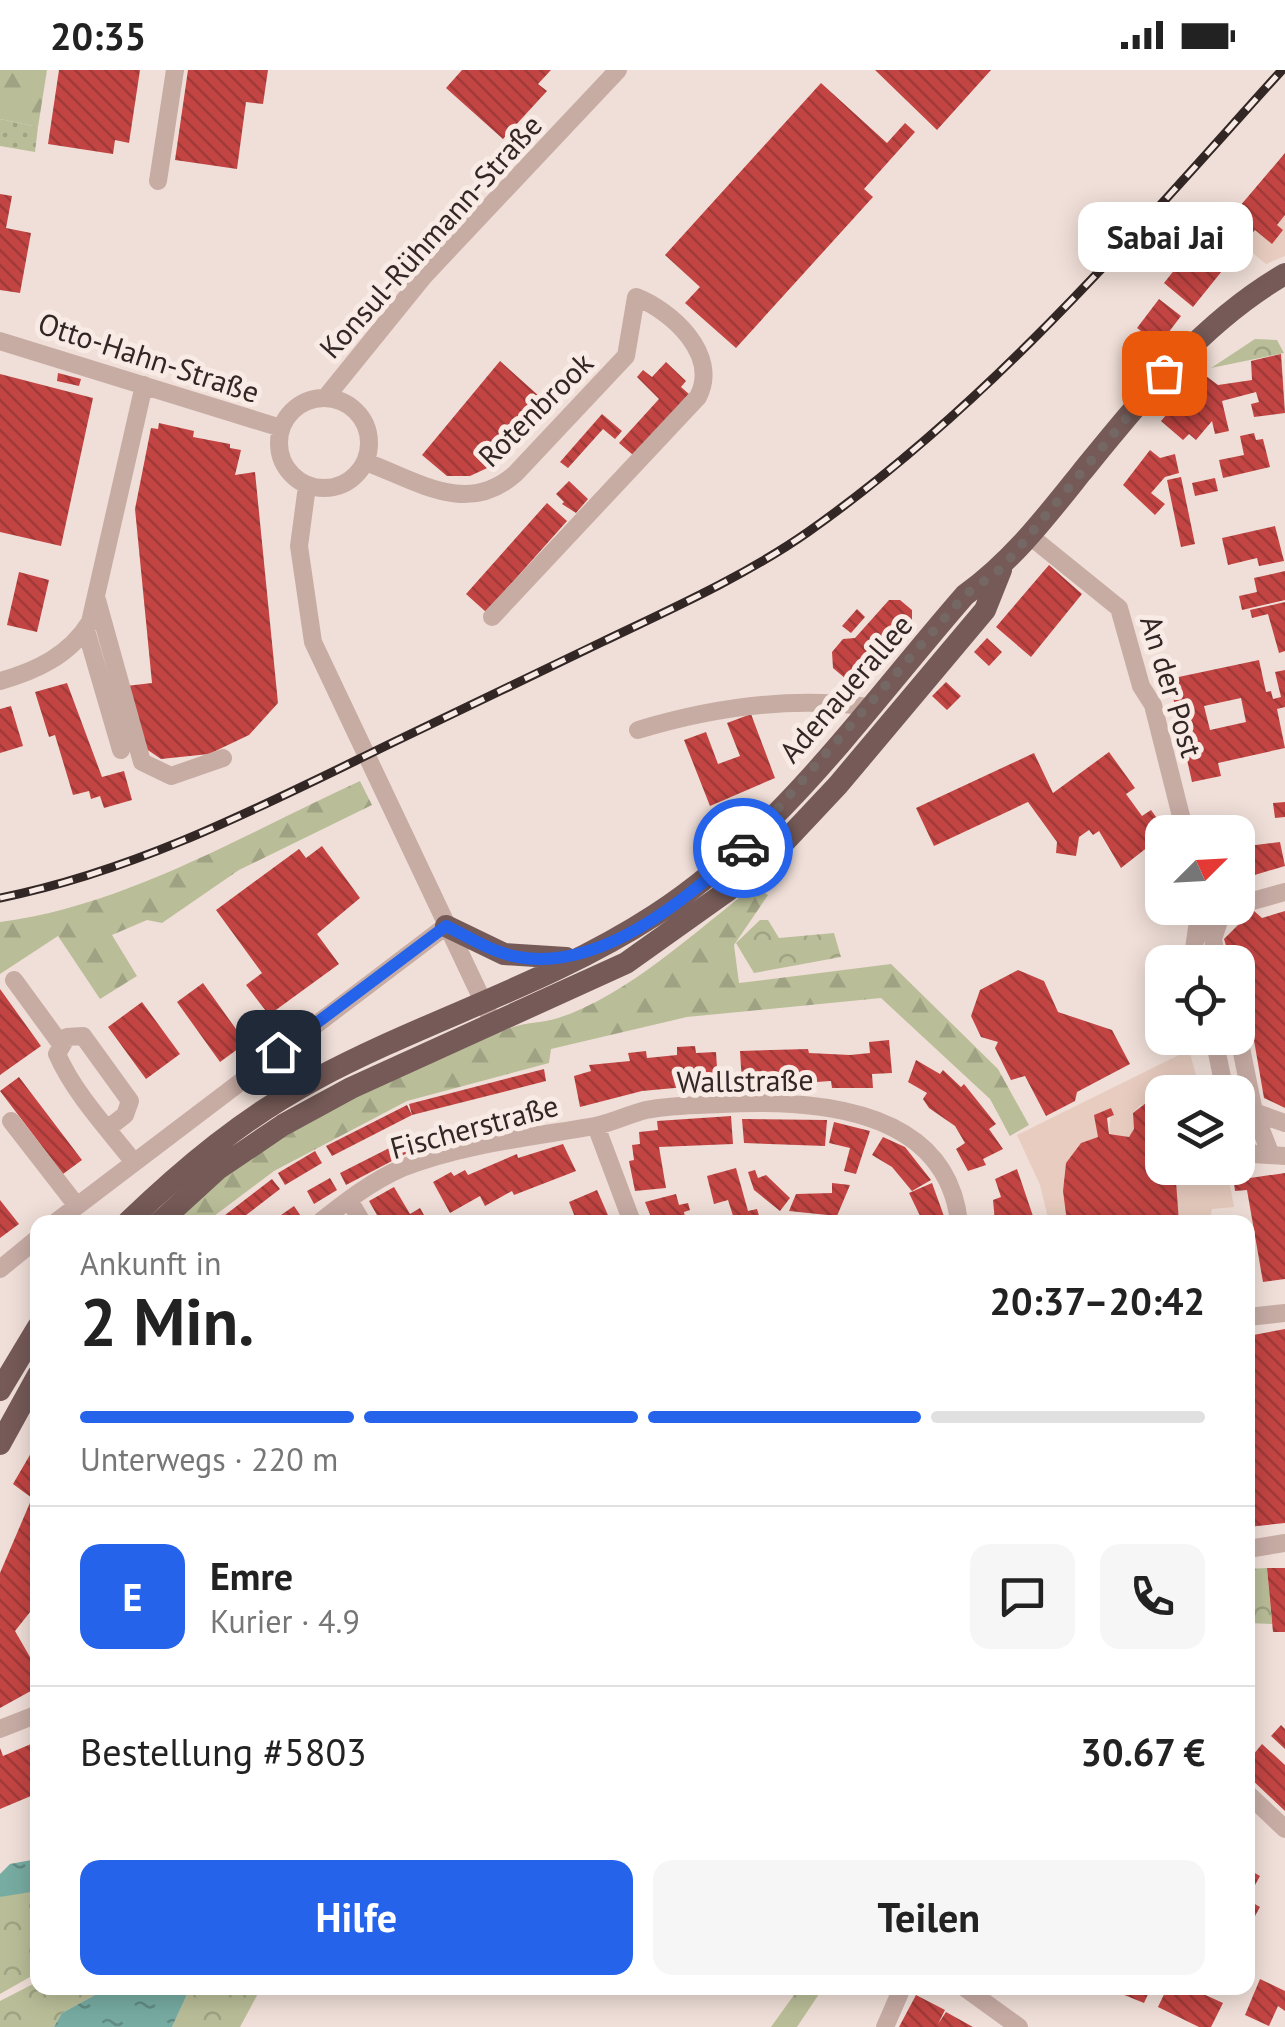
<!DOCTYPE html>
<html lang="de">
<meta charset="utf-8">
<style>
:root{--surface:#fff;--page:#f6f6f6;--text:#222;--muted:#767676;--line:#e0e0e0;--accent:#2563eb}
body{margin:0;font-family:"PT Sans",sans-serif;background:var(--page);color:var(--text);height:100vh;display:flex;flex-direction:column;font-size:38px;white-space:nowrap}
*{box-sizing:border-box;margin:0}
p{font-size:32px;color:var(--muted)}
.icon{flex:none;width:55px;height:55px;fill:none;stroke:currentColor;stroke-width:2;stroke-linecap:round;stroke-linejoin:round}
.map{position:relative;flex:1;overflow:hidden}
.side{position:absolute;left:30px;top:1145px;width:1225px;height:780px;display:flex;flex-direction:column;background:var(--surface);border-radius:20px;box-shadow:0 5px 25px #0003}
.side>*{flex:none}
.needle{width:65px;rotate:66deg}
.tools{position:absolute;left:1145px;top:745px;display:grid;gap:20px}
.tools a{display:grid;place-items:center;width:110px;height:110px;border-radius:20px;background:var(--surface);box-shadow:0 5px 25px #0003;font-size:50px}
.pin{position:absolute;display:grid;place-items:center;width:85px;height:85px;color:#fff;margin:-42px;border-radius:20px;box-shadow:0 5px 15px #0006}
.courier{position:absolute;display:grid;place-items:center;width:100px;height:100px;margin:-50px;border:8px solid #2563eb;border-radius:50%;background:#fff;color:#222;box-shadow:0 2px 12px #0007}
.bubble{position:absolute;height:70px;border-radius:20px;background:var(--surface);box-shadow:0 5px 25px #0003;font-size:32px;font-weight:700;line-height:70px;text-align:center}
.headline em{font-style:normal;font-weight:700}
.headline div{display:flex;flex-direction:column-reverse}
.headline{display:flex;align-items:center;justify-content:space-between;height:170px;padding:0 50px}
h1{font-size:65px;font-weight:700;line-height:75px}
.bar{display:grid;grid-template-columns:repeat(4,1fr);gap:15px 10px;align-content:center;height:120px;padding:0 50px}
.bar i{height:12px;border-radius:8px;background:var(--line)}
.bar .on{background:var(--accent)}
.bar p{grid-column:span 4}
.line{display:flex;align-items:center;gap:25px;padding:0 50px;border-top:2px solid var(--line)}
.line div{flex:1}
.round{display:grid;place-items:center;flex:none;width:105px;height:105px;border-radius:20px;background:var(--page)}
.action{display:flex;gap:20px;margin-top:auto;padding:20px 50px}
.action a{flex:1;height:115px;border-radius:20px;background:var(--accent);color:#fff;font-size:40px;font-weight:700;line-height:115px;text-align:center}
.action a+a{background:var(--page);color:var(--text)}
.status{display:flex;justify-content:space-between;align-items:center;height:70px;padding:0 50px;background:var(--surface);direction:ltr}
.status svg{height:28px;fill:currentColor}
.map>svg:first-child{display:block}
.grass{fill:url(#grass-dots)}
.forest{fill:url(#forest-firs)}
.park{fill:url(#park-crowns)}
.plaza{fill:#e8ccbf}
.water{fill:url(#water-ripples)}
.building{fill:url(#building-back-hatch);fill-rule:evenodd}
.lines{fill:none;stroke-linecap:round;stroke-linejoin:round}
.minor{stroke:#c7aca4;stroke-width:18}
.major{stroke:#755a57;stroke-width:22}
.rail-casing{stroke:#332726;stroke-width:9}
.rail{stroke:#f8eae4;stroke-width:5;stroke-dasharray:15;stroke-linecap:butt}
.done{stroke:#756764;stroke-width:10;stroke-dasharray:0 18}
.route{stroke:#2563eb;stroke-width:12}
.labels{text-anchor:middle;dominant-baseline:central;stroke-width:10;stroke-linejoin:round;paint-order:stroke}
.street-label{font-size:30px;fill:#332726;stroke:#f8eae4}
</style>
<div class="status"><b>20:35</b><svg viewBox="0 0 49 12"><path d="M0 12V9h3v3zM5 12V6h3v6zM10 12V3h3v9zM15 12V0h3v12zM26 1h20v11H26zM47 4h2v5h-2z"/></svg></div>
<div class="map">
<svg width="1285" height="1957" viewBox="0 0 1285 1957">
<defs>
<pattern id="grass-dots" width="8" height="8" patternUnits="userSpaceOnUse" patternTransform="scale(2.5)"><rect width="8" height="8" fill="#babe98"/><path d="M2 2h.1M6 6h.1" fill="none" stroke="#a0a383" stroke-width="1.8" stroke-linecap="round"/></pattern>
<pattern id="forest-firs" width="22" height="20" patternUnits="userSpaceOnUse" patternTransform="scale(2.5)"><rect width="22" height="20" fill="#babe98"/><path d="M5 1l3.5 6h-7zM16 11l3.5 6h-7z" fill="#a0a383"/></pattern>
<pattern id="park-crowns" width="20" height="18" patternUnits="userSpaceOnUse" patternTransform="scale(2.5)"><rect width="20" height="18" fill="#babe98"/><path d="M2 6a3 3 0 1 1 6 0M12 15a3 3 0 1 1 6 0" fill="none" stroke="#a0a383"/></pattern>
<pattern id="water-ripples" width="26" height="14" patternUnits="userSpaceOnUse" patternTransform="scale(2.5)"><rect width="26" height="14" fill="#77aca2"/><path d="M2 4q2-2 4 0t4 0M15 11q2-2 4 0t4 0" fill="none" stroke="#628c84"/></pattern>
<pattern id="building-back-hatch" width="6" height="6" patternUnits="userSpaceOnUse" patternTransform="scale(2.5)"><rect width="6" height="6" fill="#c34543"/><path d="M-1 5l2 2M0 0l6 6M5-1l2 2" fill="none" stroke="#9f3a38"/></pattern>
</defs>
<rect width="100%" height="100%" fill="#f0dfd8"/>
<path class="grass" d="M 0,49 L 38,57 L 35,82 L 0,76 Z"/>
<path class="forest" d="M 0,0 L 47,0 L 38,57 L 0,49 Z
M 360,711 L 372,735 L 239,800 L 162,853 L 147,850 L 112,865 L 137,906 L 100,929 L 58,866 L 0,904 L 0,852 C 126,836 246,763 360,711 Z
M 754,816 L 768,825 L 734,875 L 739,913 L 891,894 L 998,999 L 1029,1055 L 1010,1066 L 990,1029 L 881,928 L 687,947 L 551,979 L 549,993 L 407,1031 L 274,1101 L 206,1152 L 170,1152 C 258,1065 397,998 513,957 C 527,952 544,953 558,948 C 627,926 697,860 754,816 Z"/>
<path class="park" d="M 1255,269 L 1277,270 L 1284,283 L 1211,298 Z
M 760,850 L 768,850 L 779,868 L 834,863 L 841,887 L 754,903 L 736,873 Z
M 1267,1498 L 1272,1554 L 1248,1553 L 1248,1499 Z
M 28,1820 L 37,1821 L 37,1903 L 0,1924 L 0,1827 Z
M 37,1912 L 38,1918 L 108,1918 L 62,1943 L 54,1957 L 0,1957 L 0,1931 Z
M 190,1918 L 261,1918 L 240,1957 L 172,1957 Z
M 799,1918 L 823,1918 L 797,1957 L 771,1957 Z"/>
<path class="plaza" d="M 1285,145 L 1285,186 L 1266,194 L 1243,175 L 1255,160 L 1277,155 Z
M 1189,980 L 1201,1022 L 1162,1022 L 1162,1037 L 1140,1035 L 1133,1043 L 1134,1059 L 1129,1067 L 1109,1064 L 1111,1039 L 1095,1045 L 1098,1067 L 1081,1073 L 1066,1093 L 1063,1121 L 1067,1152 L 1049,1152 L 1040,1115 L 1017,1065 Z
M 1174,1098 L 1227,1098 L 1234,1137 L 1212,1139 L 1209,1152 L 1179,1152 Z"/>
<path class="water" d="M 37,1789 L 37,1821 L 0,1827 L 0,1804 L 10,1794 Z
M 108,1918 L 190,1918 L 172,1957 L 54,1957 L 62,1943 Z"/>
<path class="building" d="M 59,0 L 140,0 L 129,73 L 115,70 L 113,84 L 48,74 Z
M 188,0 L 268,0 L 263,34 L 246,32 L 237,99 L 175,90 Z
M 462,0 L 551,0 L 538,14 L 547,21 L 503,69 L 446,18 Z
M 875,0 L 991,0 L 937,60 Z
M 821,13 L 887,73 L 905,53 L 915,62 L 864,119 L 873,127 L 736,278 L 685,233 L 700,217 L 665,185 Z
M 1285,83 L 1285,145 L 1277,155 L 1283,160 L 1272,174 L 1255,160 L 1193,237 L 1164,213 L 1183,189 L 1190,195 Z
M 0,124 L 12,126 L 6,158 L 31,163 L 20,223 L 0,220 Z
M 1159,229 L 1181,246 L 1159,275 L 1137,258 Z
M 1281,284 L 1285,343 L 1254,347 L 1251,334 L 1259,332 L 1256,322 L 1222,331 L 1229,361 L 1215,364 L 1212,351 L 1196,370 L 1189,364 L 1183,370 L 1161,351 L 1202,303 L 1218,315 L 1252,310 L 1251,291 Z
M 500,291 L 549,335 L 498,393 L 470,406 L 447,406 L 422,385 Z
M 666,292 L 686,311 L 681,317 L 689,324 L 633,385 L 619,373 L 659,329 L 637,307 L 643,300 L 652,307 Z
M 58,303 L 81,309 L 79,316 L 57,311 Z
M 0,304 L 93,328 L 61,476 L 0,462 Z
M 602,344 L 622,361 L 615,369 L 603,359 L 568,398 L 560,392 Z
M 159,353 L 194,361 L 193,367 L 230,374 L 230,378 L 241,380 L 235,405 L 255,402 L 278,633 L 249,665 L 209,684 L 161,689 L 139,674 L 126,616 L 152,613 L 135,439 L 151,358 L 158,359 Z
M 1254,363 L 1256,370 L 1263,369 L 1270,397 L 1223,408 L 1219,390 L 1244,385 L 1240,366 Z
M 1150,380 L 1160,388 L 1175,384 L 1179,403 L 1165,407 L 1151,423 L 1165,434 L 1155,445 L 1123,415 Z
M 1181,407 L 1195,474 L 1181,477 L 1167,410 Z
M 1215,408 L 1218,421 L 1195,426 L 1192,413 Z
M 569,411 L 588,429 L 576,443 L 562,434 L 564,432 L 556,424 Z
M 547,433 L 567,451 L 486,542 L 466,524 Z
M 1275,456 L 1284,491 L 1259,496 L 1257,488 L 1228,495 L 1222,468 Z
M 1049,495 L 1082,524 L 1031,587 L 996,557 Z
M 1285,501 L 1285,530 L 1242,540 L 1239,526 L 1257,522 L 1254,508 Z
M 19,502 L 49,510 L 37,562 L 7,555 Z
M 889,530 L 900,530 L 912,540 L 912,551 L 863,608 L 846,609 L 833,598 L 832,582 L 843,569 L 855,568 Z
M 1285,532 L 1285,581 L 1279,583 L 1268,544 L 1252,548 L 1250,540 Z
M 857,539 L 865,547 L 851,563 L 842,556 Z
M 987,568 L 1002,582 L 989,596 L 974,582 Z
M 1259,590 L 1266,622 L 1271,621 L 1273,629 L 1281,627 L 1275,602 L 1285,600 L 1285,637 L 1277,639 L 1285,678 L 1218,693 L 1221,706 L 1192,712 L 1169,609 ZM 1241,628 L 1246,652 L 1210,660 L 1204,636 Z
M 946,612 L 961,626 L 947,640 L 932,626 Z
M 67,613 L 102,707 L 124,701 L 132,730 L 104,738 L 100,726 L 91,729 L 89,721 L 73,725 L 55,665 L 49,667 L 35,622 Z
M 11,636 L 23,676 L 0,683 L 0,639 Z
M 751,644 L 775,708 L 710,736 L 684,670 L 706,662 L 718,694 L 740,686 L 727,653 Z
M 1109,682 L 1135,718 L 1126,724 L 1142,746 L 1151,740 L 1167,762 L 1121,798 L 1099,761 L 1093,765 L 1089,760 L 1079,767 L 1076,786 L 1056,783 L 1057,772 L 1028,732 L 934,776 L 916,738 L 1034,683 L 1053,723 Z
M 1285,732 L 1285,747 L 1275,748 L 1273,733 Z
M 1238,764 L 1242,764 L 1247,776 L 1280,772 L 1285,796 L 1238,810 Z
M 322,776 L 360,828 L 317,864 L 339,894 L 269,945 L 246,915 L 262,903 L 216,840 L 299,779 L 306,788 Z
M 1253,840 L 1262,848 L 1285,841 L 1285,1038 L 1264,1028 L 1252,959 L 1238,913 L 1238,892 L 1231,892 L 1224,869 Z
M 1018,900 L 1044,911 L 1058,942 L 1112,960 L 1130,994 L 1077,1022 L 1075,1031 L 1046,1046 L 1025,1006 L 1011,1010 L 995,978 L 998,972 L 981,967 L 971,946 L 980,920 Z
M 203,913 L 246,973 L 220,992 L 177,932 Z
M 0,919 L 41,976 L 0,1005 Z
M 142,932 L 180,984 L 146,1009 L 108,957 Z
M 889,970 L 892,1003 L 872,1004 L 873,1018 L 832,1018 L 831,1011 L 771,1015 L 771,1008 L 742,1014 L 740,981 L 808,979 L 809,983 L 850,985 L 870,983 L 869,972 Z
M 695,976 L 696,983 L 716,982 L 718,1014 L 642,1021 L 580,1037 L 574,1006 L 591,1001 L 589,995 L 630,991 L 628,983 L 646,981 L 647,988 L 677,985 L 677,977 Z
M 916,990 L 940,1004 L 943,1000 L 961,1017 L 964,1014 L 996,1054 L 989,1059 L 1003,1079 L 983,1089 L 986,1095 L 968,1101 L 956,1079 L 965,1073 L 955,1056 L 929,1038 L 923,1029 L 927,1023 L 908,1012 Z
M 544,999 L 546,1011 L 412,1045 L 409,1034 Z
M 19,1007 L 82,1090 L 63,1104 L 0,1021 Z
M 556,1030 L 559,1041 L 500,1057 L 497,1045 Z
M 1146,1033 L 1162,1037 L 1162,1098 L 1175,1098 L 1179,1152 L 1067,1152 L 1063,1121 L 1066,1093 L 1081,1073 L 1098,1067 L 1094,1045 L 1111,1038 L 1114,1045 L 1107,1048 L 1109,1064 L 1129,1067 L 1134,1059 L 1133,1043 Z
M 407,1035 L 412,1045 L 332,1086 L 326,1076 Z
M 731,1046 L 733,1074 L 659,1077 L 666,1118 L 635,1121 L 629,1091 L 634,1090 L 632,1075 L 640,1074 L 639,1062 L 658,1060 L 657,1051 Z
M 742,1049 L 827,1050 L 825,1076 L 744,1073 Z
M 476,1050 L 479,1061 L 437,1072 L 434,1060 Z
M 834,1052 L 870,1061 L 856,1104 L 844,1101 L 850,1078 L 829,1073 Z
M 883,1067 L 905,1077 L 931,1110 L 912,1121 L 892,1097 L 872,1085 Z
M 407,1069 L 413,1080 L 346,1115 L 340,1103 Z
M 563,1074 L 576,1101 L 514,1125 L 512,1121 L 485,1136 L 480,1126 L 450,1143 L 433,1112 L 451,1102 L 454,1106 L 465,1100 L 468,1105 L 517,1084 L 518,1088 Z
M 315,1081 L 322,1093 L 285,1115 L 278,1103 Z
M 736,1098 L 748,1141 L 757,1139 L 761,1152 L 735,1152 L 728,1130 L 714,1134 L 707,1106 Z
M 1017,1099 L 1035,1152 L 995,1151 L 993,1130 L 1001,1127 L 995,1109 Z
M 755,1100 L 758,1108 L 766,1105 L 790,1128 L 780,1141 L 754,1120 L 748,1102 Z
M 1249,1103 L 1250,1108 L 1285,1103 L 1285,1209 L 1263,1212 L 1247,1120 L 1235,1121 L 1233,1105 Z
M 330,1108 L 337,1120 L 314,1134 L 307,1121 Z
M 272,1109 L 280,1119 L 237,1152 L 216,1152 Z
M 832,1113 L 850,1115 L 837,1146 L 789,1141 L 796,1124 L 832,1123 Z
M 932,1113 L 945,1149 L 923,1152 L 909,1123 Z
M 394,1117 L 410,1144 L 420,1138 L 428,1152 L 381,1152 L 369,1131 Z
M 597,1120 L 611,1152 L 577,1152 L 569,1132 Z
M 676,1124 L 679,1135 L 688,1133 L 690,1140 L 684,1142 L 686,1152 L 653,1152 L 645,1132 Z
M 0,1130 L 19,1154 L 0,1168 Z
M 294,1136 L 303,1149 L 271,1152 Z
M 1285,1259 L 1285,1453 L 1248,1457 L 1248,1266 Z
M 38,1371 L 38,1532 L 15,1561 L 38,1601 L 38,1617 L 0,1638 L 0,1503 L 32,1428 L 13,1414 Z
M 1267,1498 L 1285,1498 L 1285,1562 L 1273,1562 Z
M 1281,1655 L 1285,1659 L 1285,1679 L 1271,1666 Z
M 38,1671 L 38,1723 L 0,1739 L 0,1678 L 3,1686 Z
M 1262,1674 L 1285,1695 L 1285,1741 L 1248,1706 L 1248,1691 Z
M 1248,1799 L 1260,1806 L 1248,1828 Z
M 1248,1830 L 1260,1837 L 1248,1859 Z
M 1260,1909 L 1285,1921 L 1285,1941 L 1278,1936 L 1269,1956 L 1245,1945 Z
M 1107,1918 L 1144,1918 L 1150,1920 L 1144,1933 Z
M 1167,1918 L 1190,1918 L 1223,1933 L 1211,1957 L 1199,1957 L 1158,1937 Z
M 916,1925 L 945,1940 L 938,1954 L 946,1942 L 973,1957 L 899,1957 Z"/>
<g class="lines">
<path class="minor" d="M 158,111 L 175,0
M 0,271 L 281,358
M 326,327 L 424,206 L 618,0
M279 373a45 45 0 1 1 90 0a45 45 0 1 1-90 0Z
M 366,392 C 419,412 467,446 515,404 L 626,286 L 636,227 C 672,241 720,285 698,327 L 492,547
M 307,416 L 299,476 L 313,572 L 489,944
M 1030,466 L 1119,538 L 1141,616 L 1153,635 L 1185,762
M 97,530 L 142,692 L 171,706 L 223,688
M 86,560 L 121,680
M 0,611 C 36,601 70,585 90,552 L 144,315
M 638,660 C 714,637 790,626 869,637
M 1238,835 L 1285,822
M 1192,892 L 1197,858 L 1228,838
M 1217,892 L 1213,869 L 1223,839
M 14,910 L 60,973
M 1238,963 L 1254,1042 L 1285,1053
M 1214,968 L 1225,1022
M 1254,1042 L 1271,1085
M 11,1051 L 77,1136
M 596,1056 L 632,1152
M 107,1059 L 125,1045 L 130,1031 L 83,966 L 67,967 L 57,984 C 74,1023 107,1058 133,1091
M 1238,1072 L 1253,1084 L 1285,1086
M 349,1130 L 362,1152
M 56,1152 L 446,856
M 320,1152 C 345,1132 372,1111 402,1098 C 462,1074 532,1067 595,1056 C 612,1053 629,1044 646,1040 C 670,1035 696,1035 721,1034 C 811,1029 946,1036 959,1152
M 0,1199 L 38,1168
M 1248,1247 L 1285,1243
M 1248,1479 L 1285,1473
M 0,1659 L 38,1644
M 1248,1724 L 1285,1759
M 965,1918 L 1019,1957
M 885,1957 L 902,1918"/>
<path class="major" d="M 446,856 L 504,884 L 566,888
M 128,1152 C 185,1097 244,1048 314,1010 C 425,950 549,914 655,845 C 780,764 868,636 965,525 C 1012,491 1045,448 1081,403 C 1141,329 1202,252 1285,204
M 160,1152 L 218,1099 L 283,1055 L 351,1018 L 626,893 L 761,797 L 838,715 L 985,540 L 1001,500
M 0,1320 L 38,1257
M 0,1374 L 38,1305"/>
<g class="rail-casing">
<path id="rail" d="M 0,828 C 141,800 270,732 398,670 C 466,638 534,604 602,572 C 671,539 745,506 808,462 C 991,333 1133,165 1282,0"/>
</g>
<use href="#rail" class="rail"/>
</g>
<g class="lines">
<path class="done" d="M 743,778 L 965,525 L 1002,498 L 1164,303"/>
<path class="route" d="M 278,982 L 446,856 C 469,867 493,883 518,887 C 600,902 685,830 743,778"/>
</g>
<g class="labels">
<g class="street-label">
<text transform="translate(430 166) rotate(-48)">Konsul-Rühmann-Straße</text>
<text transform="translate(149 287) rotate(18)">Otto-Hahn-Straße</text>
<text transform="translate(535 339) rotate(-45)">Rotenbrook</text>
<text transform="translate(1172 616) rotate(73)">An der Post</text>
<text transform="translate(845 618) rotate(-49)">Adenauerallee</text>
<text transform="translate(745 1010) rotate(-1)">Wallstraße</text>
<text transform="translate(474 1056) rotate(-15)">Fischerstraße</text>
</g>
</g>
</svg>
<div class="tools">
<a><svg class="needle" viewBox="-14 -14 28 28"><path d="M0-13l5 13h-10z" fill="#e53935"/><path d="M0 13l5-13h-10z" fill="#767676"/></svg></a>
<a><svg class="icon" aria-label="locate" viewBox="0 0 24 24"><circle cx="12" cy="12" r="6"/><path d="M12 2v4M12 18v4M2 12h4M18 12h4"/></svg></a>
<a><svg class="icon" aria-label="layers" viewBox="0 0 24 24"><path d="M12 4l9 5-9 5-9-5zM3 14l9 5 9-5"/></svg></a>
</div>
<div class="pin" style="left:1164px;top:303px;background:#ea580c"><svg class="icon" aria-label="bag" viewBox="0 0 24 24"><path d="M5 8h14l-1 12H6zM9 8a3 3 0 0 1 6 0"/></svg></div>
<div class="pin" style="left:278px;top:982px;background:#1f2937"><svg class="icon" aria-label="home" viewBox="0 0 24 24"><path d="M3 11l9-7 9 7M6 9v11h12V9"/></svg></div>
<div class="courier" style="left:743px;top:778px"><svg class="icon" aria-label="car" viewBox="0 0 24 24"><path d="M5 17H2v-5l4-1 3-4h7l3 4 3 1v5h-3M9 17h6M6 11h13"/><circle cx="7" cy="17" r="2"/><circle cx="17" cy="17" r="2"/></svg></div>
<div class="bubble" style="left:1078px;top:132px;width:175px">Sabai Jai</div>
<section class="side">
<div class="headline"><div><h1>2 Min.</h1><p>Ankunft in</p></div><em>20:37–20:42</em></div>
<div class="bar"><i class="on"></i><i class="on"></i><i class="on"></i><i></i><p>Unterwegs · 220 m</p></div>
<div class="line" style="height:180px"><b class="round" style="background:var(--accent);color:#fff">E</b><div><b>Emre</b><p>Kurier · 4.9</p></div><a class="round"><svg class="icon" aria-label="chat" viewBox="0 0 24 24"><path d="M4 5h16v11H9l-5 4z"/></svg></a><a class="round"><svg class="icon" aria-label="phone" viewBox="0 0 24 24"><path d="M5 4h4l2 5-3 2q2 4 5 5l2-3 5 2v4C11 20 4 13 5 4z"/></svg></a></div>
<div class="line" style="height:130px"><div>Bestellung #5803</div><b>30.67 €</b></div>
<div class="action"><a>Hilfe</a><a>Teilen</a></div>
</section>
</div>
